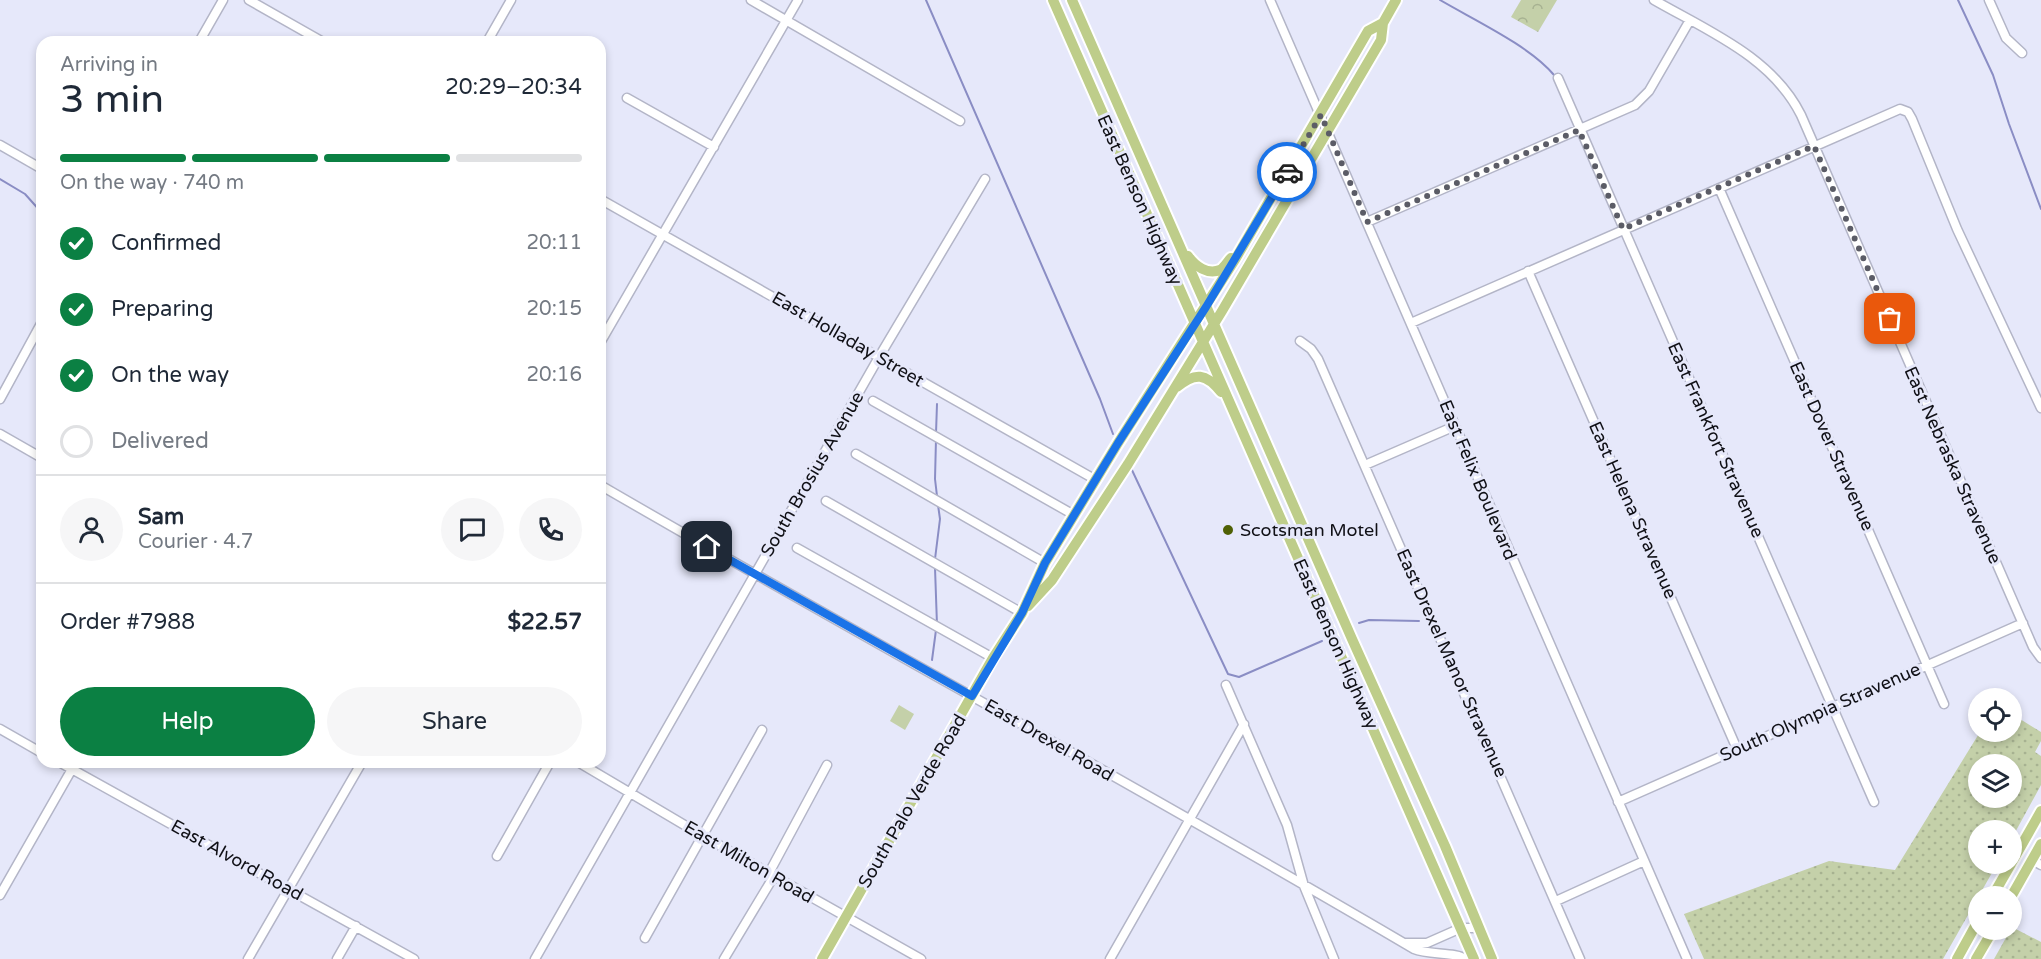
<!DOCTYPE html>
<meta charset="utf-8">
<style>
:root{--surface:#fff;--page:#f6f6f7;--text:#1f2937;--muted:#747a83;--line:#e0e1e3;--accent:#0b8043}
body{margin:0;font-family:"Varela Round",sans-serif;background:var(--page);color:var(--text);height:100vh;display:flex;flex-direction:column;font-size:22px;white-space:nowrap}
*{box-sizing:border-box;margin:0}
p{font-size:20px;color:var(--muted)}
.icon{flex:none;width:33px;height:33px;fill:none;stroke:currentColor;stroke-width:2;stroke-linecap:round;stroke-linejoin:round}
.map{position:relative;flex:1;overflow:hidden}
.side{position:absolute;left:36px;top:36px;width:570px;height:732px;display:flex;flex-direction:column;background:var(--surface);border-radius:18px;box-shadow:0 3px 9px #0003}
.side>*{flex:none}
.controls{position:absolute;left:1968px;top:688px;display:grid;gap:12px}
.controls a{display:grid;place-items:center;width:54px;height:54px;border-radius:50%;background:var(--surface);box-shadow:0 3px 9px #0003;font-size:30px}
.pin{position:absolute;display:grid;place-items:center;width:51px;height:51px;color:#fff;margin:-26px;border-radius:12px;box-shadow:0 3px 9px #0006}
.courier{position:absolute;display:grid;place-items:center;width:60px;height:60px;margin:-30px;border:4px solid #1a73e8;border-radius:50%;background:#fff;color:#222;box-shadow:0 2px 8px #0007}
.headline em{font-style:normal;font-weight:600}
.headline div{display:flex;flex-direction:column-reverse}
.headline{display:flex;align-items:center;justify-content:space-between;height:102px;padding:0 24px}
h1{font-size:39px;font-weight:600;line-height:45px}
.bar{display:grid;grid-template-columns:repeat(4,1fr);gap:9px 6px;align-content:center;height:72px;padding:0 24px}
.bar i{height:8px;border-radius:4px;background:var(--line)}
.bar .selected{background:var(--accent)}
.bar p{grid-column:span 4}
.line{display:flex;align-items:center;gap:15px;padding:0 24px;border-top:2px solid var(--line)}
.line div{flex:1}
.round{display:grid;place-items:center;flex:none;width:63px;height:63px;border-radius:32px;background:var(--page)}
ol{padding:0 24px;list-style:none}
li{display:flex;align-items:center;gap:18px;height:66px}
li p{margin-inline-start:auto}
li .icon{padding:6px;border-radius:50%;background:var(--accent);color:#fff;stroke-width:4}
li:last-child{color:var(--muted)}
li i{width:33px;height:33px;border:3px solid var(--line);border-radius:50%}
.button{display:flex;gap:12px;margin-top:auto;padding:12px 24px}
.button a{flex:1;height:69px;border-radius:36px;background:var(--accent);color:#fff;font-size:24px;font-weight:600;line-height:69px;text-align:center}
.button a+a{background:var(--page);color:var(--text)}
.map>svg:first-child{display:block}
.grass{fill:url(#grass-dots);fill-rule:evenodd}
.forest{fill:url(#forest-crowns)}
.pitch{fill:#c4d0a9}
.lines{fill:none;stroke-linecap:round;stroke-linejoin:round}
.stream{stroke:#8a8dc4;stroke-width:2}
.minor-casing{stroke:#b3b5c7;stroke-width:11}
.major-casing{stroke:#fff;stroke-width:14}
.minor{stroke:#fff;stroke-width:8}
.major{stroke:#becd8a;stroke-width:10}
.done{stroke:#5b5c66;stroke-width:6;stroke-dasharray:0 10.8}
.route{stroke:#1a73e8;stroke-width:8}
.poi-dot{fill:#4f6005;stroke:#e6e8fa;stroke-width:2}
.labels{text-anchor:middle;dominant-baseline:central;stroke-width:6;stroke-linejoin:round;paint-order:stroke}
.street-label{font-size:18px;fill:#101016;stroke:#e6e8fa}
.poi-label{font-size:18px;fill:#101016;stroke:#e6e8fa;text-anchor:start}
</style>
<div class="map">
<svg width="2041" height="959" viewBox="0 0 2041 959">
<defs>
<pattern id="grass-dots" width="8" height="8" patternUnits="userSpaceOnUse" patternTransform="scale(1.5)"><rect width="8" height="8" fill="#c4d0a9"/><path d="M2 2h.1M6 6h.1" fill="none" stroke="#a7b291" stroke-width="1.8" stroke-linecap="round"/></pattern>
<pattern id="forest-crowns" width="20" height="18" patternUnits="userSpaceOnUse" patternTransform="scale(1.5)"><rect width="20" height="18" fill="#c4d0a9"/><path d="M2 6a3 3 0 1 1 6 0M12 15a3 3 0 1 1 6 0" fill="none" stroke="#a7b291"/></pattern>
</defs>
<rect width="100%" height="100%" fill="#e6e8fa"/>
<path class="grass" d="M 2012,714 L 2041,732 L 2041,741 L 2035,752 L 2041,756 L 2041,785 L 2012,838 L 2012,831 L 1978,831 L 1978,864 L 1997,864 L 1943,959 L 1704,959 L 1684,914 L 1829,861 L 1895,870 L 1980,732 L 2012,732 ZM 1978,765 L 2012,765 L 2012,798 L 1978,798 Z
M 2012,927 L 2041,942 L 2041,959 L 1994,959 Z"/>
<path class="forest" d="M 1521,0 L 1557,0 L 1538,32 L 1511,17 Z"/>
<path class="pitch" d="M 899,705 L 914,714 L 905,730 L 890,721 Z"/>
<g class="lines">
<path class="stream" d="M 926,0 L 1100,399 L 1113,434
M 1440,0 C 1474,20 1530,46 1554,75
M 1958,0 L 1993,75 L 2009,124 L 2041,209
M 0,179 L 25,194 L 42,213
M 936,433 L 937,404
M 936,439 L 935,479 L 937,496
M 1131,468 L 1228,674 L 1239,677 L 1322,641
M 935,559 L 940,519 L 938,505
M 935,568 L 937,625
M 1359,623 L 1369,620 L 1419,621
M 932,660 L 936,630"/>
<g class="minor-casing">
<path id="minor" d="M 249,0 L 323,42
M 751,0 L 960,121
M 1270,0 L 1687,959
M 1654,0 C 1708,31 1772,57 1801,115 L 2033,647 L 2041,658
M 1989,0 L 2006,38 L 2022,53
M 199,42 L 223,0
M 487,42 L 511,0
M 1558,78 L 1874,802
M 627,98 L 714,147
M 0,145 L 42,169
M 1719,188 L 1944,704
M 600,199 L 1096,480
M 1367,222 L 1635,105 L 1649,91 L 1690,20
M 1528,271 L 1737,749
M 1411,323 L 1900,109 L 1908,112 L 1912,119 L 1957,229 L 2041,408
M 1300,341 L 1311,349 L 1318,359 L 1580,959
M 600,343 L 798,0
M 0,399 L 42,322
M 873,401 L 1074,515
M 0,434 L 42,458
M 856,454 L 1045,563
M 1365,465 L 1455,426
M 600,485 C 870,642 1145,790 1414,949 C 1428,955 1457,952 1465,959
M 826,501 L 1022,613
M 797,548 L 993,658
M 1226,685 L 1287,825 L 1304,886 L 1334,959
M 0,729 L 42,753
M 59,762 L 414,959
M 578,762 L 703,836 L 921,959
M 1618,802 L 2023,623
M 497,856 L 550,762
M 2032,860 L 2041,865
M 769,873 L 827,765
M 0,895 L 76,762
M 1556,901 L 1644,861
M 645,938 L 762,730
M 1406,943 L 1427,943 L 1461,928 L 1479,928
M 248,959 L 362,762
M 337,959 L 356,926
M 535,959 L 879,357 L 985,179
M 724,959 L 774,876
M 1110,959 L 1244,724"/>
</g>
<g class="major-casing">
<path id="major" d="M 1053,0 L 1474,959
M 1072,0 L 1352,639 L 1445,846 L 1492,959
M 1188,256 C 1195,266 1207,275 1220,270 C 1224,268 1228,261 1231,258
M 1177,387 C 1195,372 1206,373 1221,392
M 1028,606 L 1052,580 L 1128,464 L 1222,311 L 1381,40 L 1383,23 L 1396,0
M 2012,862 L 2041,811
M 1992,897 L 2011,864
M 2011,897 L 2041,844
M 822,959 L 993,658 L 1022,613 L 1045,563 L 1118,443 L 1236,258 L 1368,31 L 1383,23
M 1957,959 L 1978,921
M 1976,959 L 1993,930"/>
</g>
<use href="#minor" class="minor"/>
<use href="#major" class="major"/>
</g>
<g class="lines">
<path class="done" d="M 1287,172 L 1321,115 L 1367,222 L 1579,130 L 1623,229 L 1814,146 L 1890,319"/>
<path class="route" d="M 707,547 L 972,696 L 1022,613 L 1045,563 L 1118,443 L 1206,307 L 1287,172"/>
</g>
<circle class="poi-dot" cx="1228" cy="530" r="6"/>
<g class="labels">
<g class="street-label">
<text transform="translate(1140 200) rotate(66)">East Benson Highway</text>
<text transform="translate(848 339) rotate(30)">East Holladay Street</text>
<text transform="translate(1716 440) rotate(66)">East Frankfort Stravenue</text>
<text transform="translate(1832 446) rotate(66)">East Dover Stravenue</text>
<text transform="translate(1953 465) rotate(66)">East Nebraska Stravenue</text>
<text transform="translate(812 474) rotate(-60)">South Brosius Avenue</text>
<text transform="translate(1478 480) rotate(67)">East Felix Boulevard</text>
<text transform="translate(1633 510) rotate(66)">East Helena Stravenue</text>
<text transform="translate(1336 644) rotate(66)">East Benson Highway</text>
<text transform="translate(1452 663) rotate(66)">East Drexel Manor Stravenue</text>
<text transform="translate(1820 712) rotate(-24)">South Olympia Stravenue</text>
<text transform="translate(1049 740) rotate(30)">East Drexel Road</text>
<text transform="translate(912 801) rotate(-60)">South Palo Verde Road</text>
<text transform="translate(237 860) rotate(29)">East Alvord Road</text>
<text transform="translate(749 862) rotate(30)">East Milton Road</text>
</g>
<g class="poi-label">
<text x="1240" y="530">Scotsman Motel</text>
</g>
</g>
</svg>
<div class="controls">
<a><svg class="icon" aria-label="locate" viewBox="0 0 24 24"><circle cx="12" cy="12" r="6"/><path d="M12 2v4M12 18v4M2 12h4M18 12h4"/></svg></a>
<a><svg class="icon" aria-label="layers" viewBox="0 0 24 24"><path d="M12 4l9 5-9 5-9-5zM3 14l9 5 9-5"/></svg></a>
<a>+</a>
<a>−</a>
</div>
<div class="pin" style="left:1890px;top:319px;background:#ea580c"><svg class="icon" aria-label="bag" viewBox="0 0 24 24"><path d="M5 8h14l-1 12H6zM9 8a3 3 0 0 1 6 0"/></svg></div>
<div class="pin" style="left:707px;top:547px;background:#1f2937"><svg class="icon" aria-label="home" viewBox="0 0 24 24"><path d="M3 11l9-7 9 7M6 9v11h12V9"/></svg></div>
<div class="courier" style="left:1287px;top:172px"><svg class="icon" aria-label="car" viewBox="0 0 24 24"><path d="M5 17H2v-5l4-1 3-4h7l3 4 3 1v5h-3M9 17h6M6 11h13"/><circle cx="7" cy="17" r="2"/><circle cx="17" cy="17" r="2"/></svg></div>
<section class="side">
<div class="headline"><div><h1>3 min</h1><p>Arriving in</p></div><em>20:29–20:34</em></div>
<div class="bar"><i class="selected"></i><i class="selected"></i><i class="selected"></i><i></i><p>On the way · 740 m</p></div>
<ol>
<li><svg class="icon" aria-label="check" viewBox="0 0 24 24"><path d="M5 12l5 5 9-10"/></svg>Confirmed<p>20:11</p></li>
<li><svg class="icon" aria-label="check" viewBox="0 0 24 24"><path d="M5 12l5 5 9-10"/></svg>Preparing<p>20:15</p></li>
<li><svg class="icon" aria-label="check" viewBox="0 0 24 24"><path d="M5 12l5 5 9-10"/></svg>On the way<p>20:16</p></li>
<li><i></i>Delivered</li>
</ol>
<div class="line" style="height:108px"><a class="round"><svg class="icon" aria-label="person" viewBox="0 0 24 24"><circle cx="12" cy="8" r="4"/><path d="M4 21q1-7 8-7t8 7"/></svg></a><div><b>Sam</b><p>Courier · 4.7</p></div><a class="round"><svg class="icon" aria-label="chat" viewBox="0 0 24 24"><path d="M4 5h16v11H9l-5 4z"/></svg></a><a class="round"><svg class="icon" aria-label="phone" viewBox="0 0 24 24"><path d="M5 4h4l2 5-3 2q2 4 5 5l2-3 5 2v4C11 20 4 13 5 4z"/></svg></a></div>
<div class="line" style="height:78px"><div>Order #7988</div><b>$22.57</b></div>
<div class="button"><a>Help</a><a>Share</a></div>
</section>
</div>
